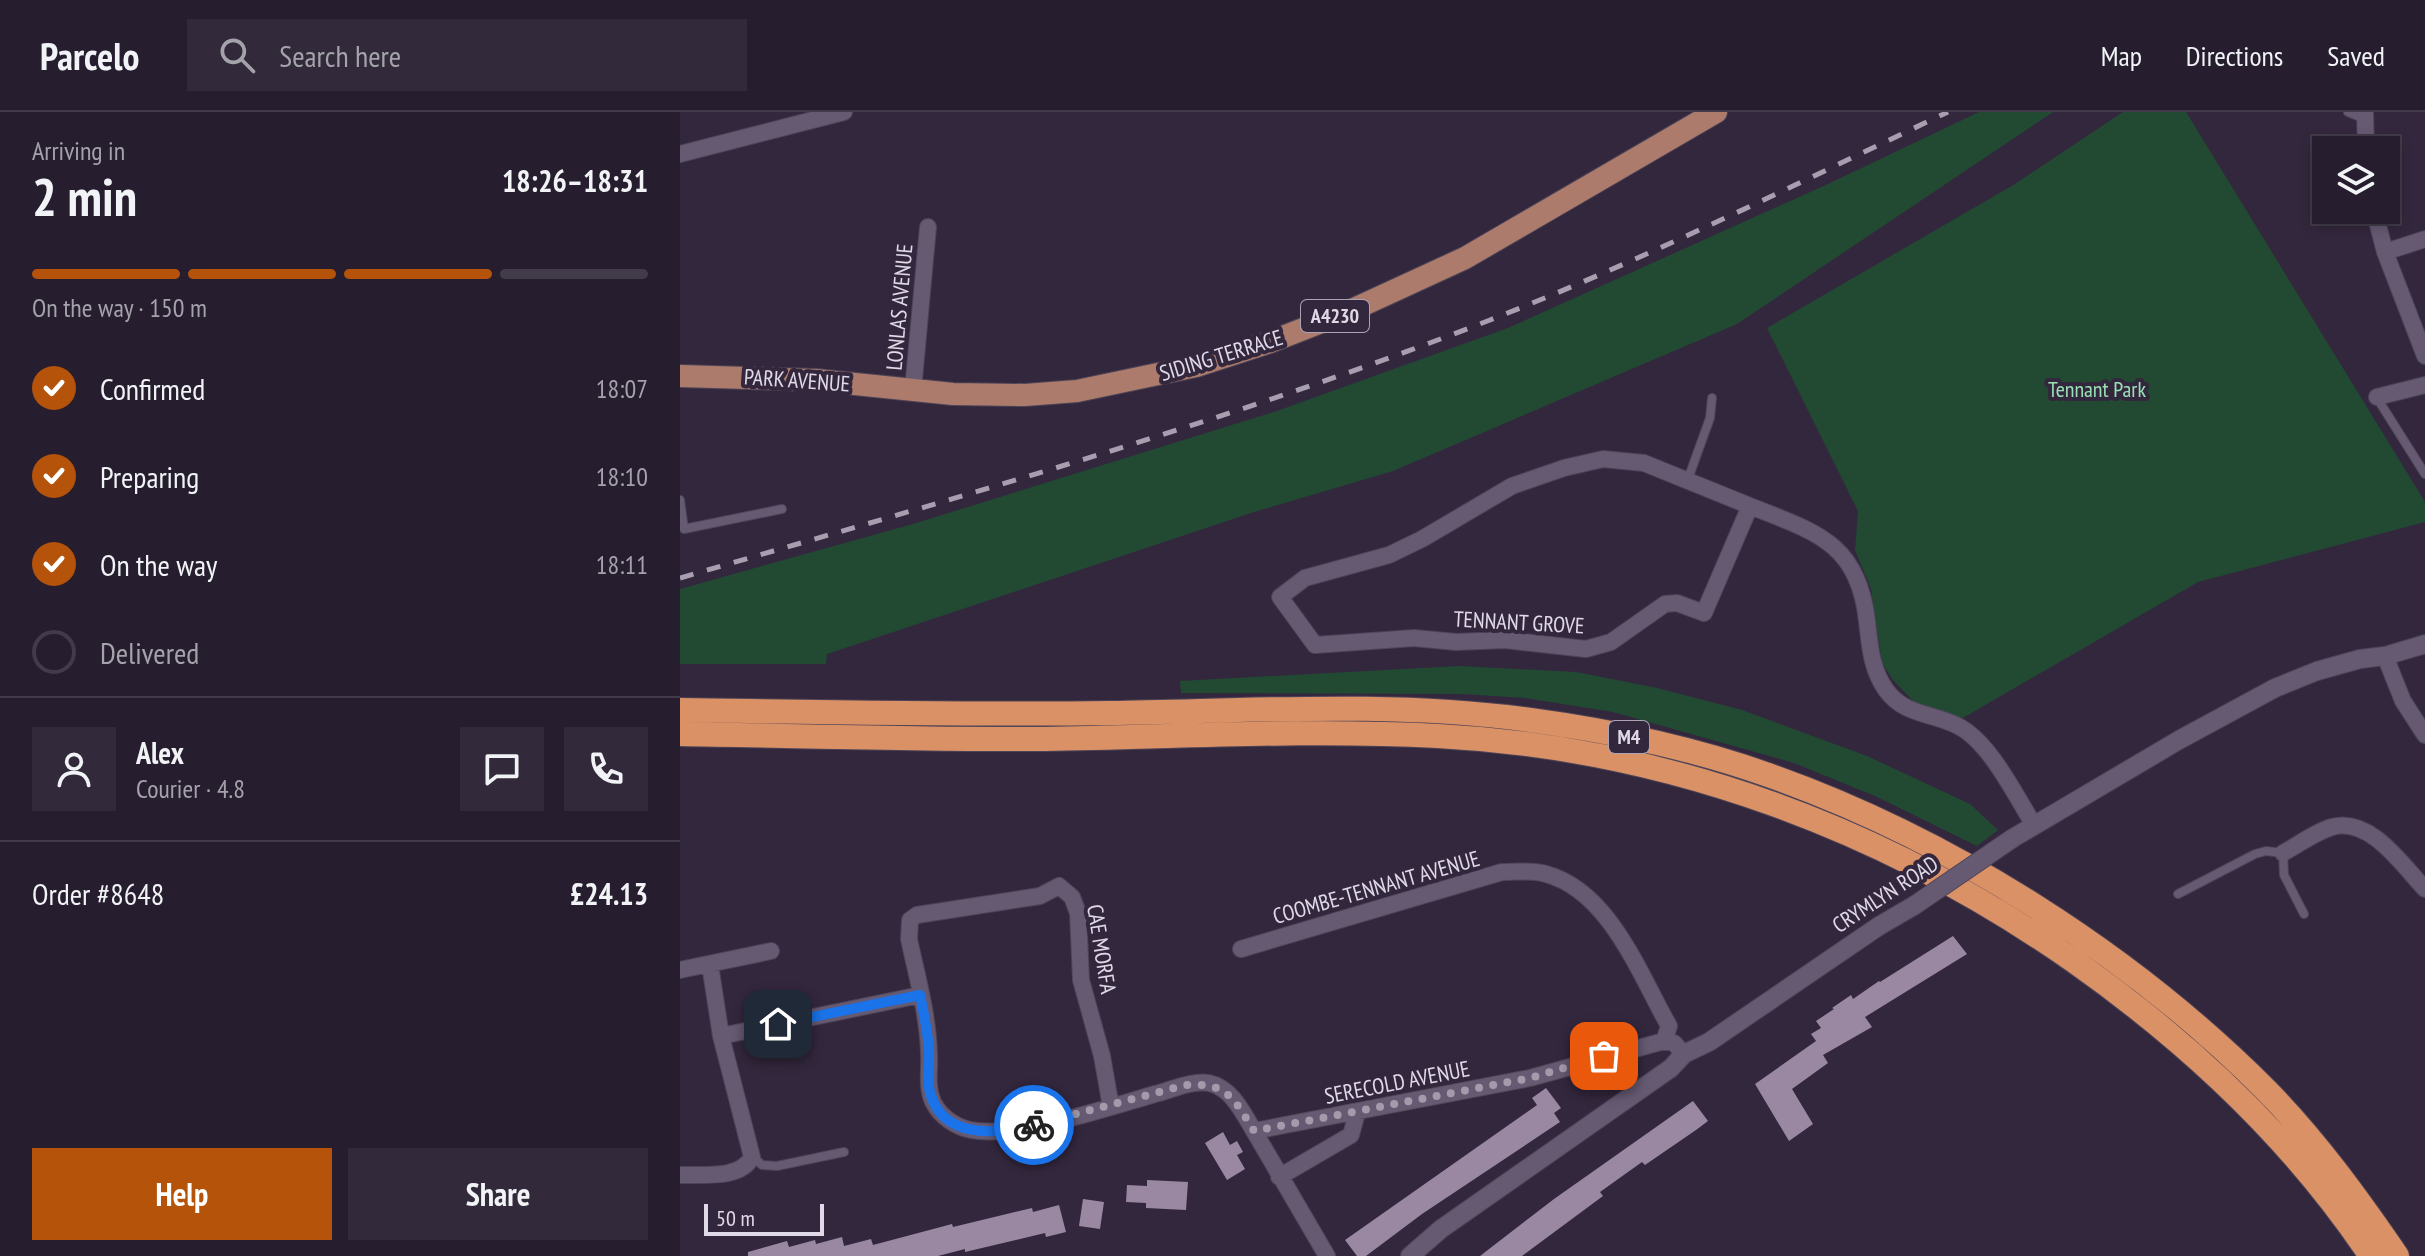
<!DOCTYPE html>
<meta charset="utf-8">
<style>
:root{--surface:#261d2e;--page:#322a3a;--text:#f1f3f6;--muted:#a4a2aa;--line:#423b4a;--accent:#b45309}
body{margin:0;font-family:"PT Sans Narrow",sans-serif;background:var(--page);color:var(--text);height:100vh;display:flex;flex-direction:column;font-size:30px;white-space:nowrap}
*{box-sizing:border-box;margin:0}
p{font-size:26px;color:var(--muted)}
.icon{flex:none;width:44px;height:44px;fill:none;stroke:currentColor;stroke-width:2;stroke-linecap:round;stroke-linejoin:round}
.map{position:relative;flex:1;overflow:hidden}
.panel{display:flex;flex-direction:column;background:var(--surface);width:680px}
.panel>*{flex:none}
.buttons{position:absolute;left:1632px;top:24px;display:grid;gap:16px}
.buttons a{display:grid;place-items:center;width:88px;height:88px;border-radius:0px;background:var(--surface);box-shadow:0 4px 12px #0003,0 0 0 2px var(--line);font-size:40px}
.scale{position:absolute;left:24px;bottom:20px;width:120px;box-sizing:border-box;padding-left:8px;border:4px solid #e0d9e7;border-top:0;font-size:22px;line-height:28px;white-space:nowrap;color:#e0d9e7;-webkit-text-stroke:6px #33273d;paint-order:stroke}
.pin{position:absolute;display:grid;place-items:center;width:68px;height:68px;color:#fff;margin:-34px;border-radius:16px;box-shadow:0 4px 12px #0006}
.courier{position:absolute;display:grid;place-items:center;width:80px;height:80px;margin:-40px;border:6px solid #1a73e8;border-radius:50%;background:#fff;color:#222;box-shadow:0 2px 10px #0007}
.head em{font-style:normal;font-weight:700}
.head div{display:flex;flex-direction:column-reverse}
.head{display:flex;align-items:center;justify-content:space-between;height:136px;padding:0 32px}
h1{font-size:52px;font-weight:700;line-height:60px}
.bar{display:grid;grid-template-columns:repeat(4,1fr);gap:12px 8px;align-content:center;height:96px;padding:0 32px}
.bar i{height:10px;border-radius:6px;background:var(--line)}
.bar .on{background:var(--accent)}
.bar p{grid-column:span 4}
.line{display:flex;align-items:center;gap:20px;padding:0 32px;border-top:2px solid var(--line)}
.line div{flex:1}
.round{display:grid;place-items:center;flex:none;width:84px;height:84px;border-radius:0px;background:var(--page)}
ol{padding:0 32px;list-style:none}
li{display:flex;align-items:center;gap:24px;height:88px}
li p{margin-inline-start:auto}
li .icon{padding:8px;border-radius:50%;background:var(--accent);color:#fff;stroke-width:4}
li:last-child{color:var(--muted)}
li i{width:44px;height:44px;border:4px solid var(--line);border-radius:50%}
.primary-button{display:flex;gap:16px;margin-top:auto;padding:16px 32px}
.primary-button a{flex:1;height:92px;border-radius:0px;background:var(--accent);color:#fff;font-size:32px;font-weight:700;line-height:92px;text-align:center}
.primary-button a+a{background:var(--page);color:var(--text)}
header{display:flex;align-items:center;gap:48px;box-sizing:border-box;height:112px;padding:0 40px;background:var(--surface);border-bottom:2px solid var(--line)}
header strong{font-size:38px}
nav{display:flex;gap:44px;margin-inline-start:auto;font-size:28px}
.search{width:560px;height:72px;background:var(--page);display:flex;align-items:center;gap:20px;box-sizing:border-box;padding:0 28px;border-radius:0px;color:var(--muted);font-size:30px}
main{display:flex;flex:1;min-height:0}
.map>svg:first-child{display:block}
.green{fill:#224a33}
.building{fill:#9a88a2}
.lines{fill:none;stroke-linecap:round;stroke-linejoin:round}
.service-casing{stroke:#4e4457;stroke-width:10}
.minor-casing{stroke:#4e4457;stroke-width:18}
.tertiary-casing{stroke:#4e4457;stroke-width:20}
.primary-casing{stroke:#4e4457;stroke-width:24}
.motorway-casing{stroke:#4e4457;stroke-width:26}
.service{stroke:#665972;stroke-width:8}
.minor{stroke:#665972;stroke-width:16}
.tertiary{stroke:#665972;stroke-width:18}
.primary{stroke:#ac7b6b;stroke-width:22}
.motorway{stroke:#db9166;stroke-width:24}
.rail{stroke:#a79eaf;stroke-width:5;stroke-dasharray:14 14;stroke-linecap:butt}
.tertiary-bridge-casing{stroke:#4e4457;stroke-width:20;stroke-linecap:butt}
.tertiary-bridge{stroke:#665972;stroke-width:18}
.done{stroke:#a39bac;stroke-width:8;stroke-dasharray:0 14.4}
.route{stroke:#1a73e8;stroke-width:10}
.labels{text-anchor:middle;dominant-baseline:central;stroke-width:8;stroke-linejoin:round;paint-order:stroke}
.shield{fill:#33273d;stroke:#aca4b4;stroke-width:2}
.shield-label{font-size:20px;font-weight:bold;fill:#e0d9e7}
.street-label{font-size:22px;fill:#e0d9e7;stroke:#33273d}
.park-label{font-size:22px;fill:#99e0b4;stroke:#33273d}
</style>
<header>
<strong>Parcelo</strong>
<div class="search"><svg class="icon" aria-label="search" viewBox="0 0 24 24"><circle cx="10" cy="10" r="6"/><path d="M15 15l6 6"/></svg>Search here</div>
<nav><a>Map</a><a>Directions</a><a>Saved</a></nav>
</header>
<main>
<section class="panel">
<div class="head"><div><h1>2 min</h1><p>Arriving in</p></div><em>18:26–18:31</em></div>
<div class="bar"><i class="on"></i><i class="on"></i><i class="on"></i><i></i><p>On the way · 150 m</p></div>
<ol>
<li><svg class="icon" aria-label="check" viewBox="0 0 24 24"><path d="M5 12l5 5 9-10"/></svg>Confirmed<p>18:07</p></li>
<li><svg class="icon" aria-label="check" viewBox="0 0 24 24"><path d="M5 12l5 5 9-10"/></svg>Preparing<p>18:10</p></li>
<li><svg class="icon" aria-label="check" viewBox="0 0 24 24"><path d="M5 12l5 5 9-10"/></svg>On the way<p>18:11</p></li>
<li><i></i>Delivered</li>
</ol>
<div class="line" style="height:144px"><a class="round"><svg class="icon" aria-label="person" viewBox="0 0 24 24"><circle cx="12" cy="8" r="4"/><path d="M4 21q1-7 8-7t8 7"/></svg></a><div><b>Alex</b><p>Courier · 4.8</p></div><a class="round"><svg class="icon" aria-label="chat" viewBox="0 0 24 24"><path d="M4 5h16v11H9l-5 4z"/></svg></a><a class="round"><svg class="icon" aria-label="phone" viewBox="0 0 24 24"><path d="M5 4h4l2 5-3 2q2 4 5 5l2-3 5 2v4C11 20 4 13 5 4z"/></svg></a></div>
<div class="line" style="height:104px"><div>Order #8648</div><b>£24.13</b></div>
<div class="primary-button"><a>Help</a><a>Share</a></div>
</section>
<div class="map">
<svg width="1745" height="1144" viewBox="0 0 1745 1144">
<rect width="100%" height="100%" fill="#33273d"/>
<path class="green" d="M 1299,0 L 1373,0 L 1057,212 L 713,359 L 574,400 L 147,542 L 146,552 L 0,552 L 0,477 L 233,412 L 594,300 L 828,216 L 1148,72 Z
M 1443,0 L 1506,0 L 1745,390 L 1745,410 L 1518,470 L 1281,607 L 1236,592 L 1213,568 L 1202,551 L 1191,477 L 1175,438 L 1178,399 L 1087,216 L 1335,72 Z
M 779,554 L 896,560 L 977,576 L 1062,598 L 1187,644 L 1290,692 L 1318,718 L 1297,734 L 1195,684 L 1114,651 L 933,600 L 845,586 L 782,582 L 501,581 L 500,569 Z"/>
<path class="building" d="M 1273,824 L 1287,842 L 1185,905 L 1192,915 L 1143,943 L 1148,951 L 1112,977 L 1133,1012 L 1109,1029 L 1075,972 L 1136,929 L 1131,922 L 1141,916 L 1136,909 L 1154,897 L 1152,896 L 1171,883 L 1173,887 L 1199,869 L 1200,870 Z
M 866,976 L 881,996 L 874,1001 L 880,1010 L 742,1102 L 686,1144 L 677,1144 L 665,1128 L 857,993 L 852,986 Z
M 1013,989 L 1028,1009 L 1016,1018 L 965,1053 L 962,1050 L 920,1080 L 923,1084 L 842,1144 L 800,1144 L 874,1087 Z
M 543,1020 L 550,1033 L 557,1029 L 563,1040 L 557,1043 L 565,1057 L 547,1068 L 525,1031 Z
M 467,1068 L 508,1070 L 506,1098 L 466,1096 L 466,1091 L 446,1090 L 447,1073 L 467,1074 Z
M 403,1087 L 424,1090 L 420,1117 L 399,1114 Z
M 379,1093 L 386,1120 L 366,1125 L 365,1121 L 285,1140 L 285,1137 L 258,1144 L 68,1144 L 68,1140 L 107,1129 L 109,1135 L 135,1128 L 136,1132 L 162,1125 L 164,1134 L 191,1127 L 193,1133 L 272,1112 L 273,1115 L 352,1096 L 353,1100 Z"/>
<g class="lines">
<g class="service-casing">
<path id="service" d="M 1668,0 L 1683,6
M 1697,286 L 1745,362
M 1008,367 L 1030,306 L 1032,286
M 0,388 L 4,417 L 102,397
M 1498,782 L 1575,742 L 1586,739 L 1603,741 L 1604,763 L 1624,802
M 73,1045 L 82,1053 L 97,1054 L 164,1040"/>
</g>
<g class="minor-casing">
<path id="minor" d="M 1685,0 L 1686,38
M 0,42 L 164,0
M 1694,98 L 1705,140 L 1745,244
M 1705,140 L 1745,127
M 233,278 L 248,115
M 1697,285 L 1745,273
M 923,347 L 964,351 L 1070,394 L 1024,501 L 997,491 L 985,492 L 931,530 L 906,537 L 825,528 L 776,530 L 734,526 L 635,533 L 600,485 L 625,466 L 709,443 L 742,427 L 832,374 L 884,356 Z
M 1070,394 C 1135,420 1178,430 1187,509 C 1190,534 1191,557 1206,578 C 1224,603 1251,601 1276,613 C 1309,628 1335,683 1354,713
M 1705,544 L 1723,589 L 1745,623
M 1603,741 C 1618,733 1635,720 1652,715 C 1690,704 1723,754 1745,777
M 561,837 L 822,760 C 836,760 853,758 866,762 C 929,779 959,861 989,914 L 984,929
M 0,858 L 91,839
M 41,924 L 240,883
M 431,995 L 422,944 L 401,868 L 398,801 L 392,785 L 379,774 L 360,784 L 237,803 L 230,808 L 229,827 C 237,865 248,903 249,942 C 250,958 246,974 253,990 C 260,1004 275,1015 291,1018 C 334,1027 430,995 475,982 C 491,978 513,968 529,971 C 552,976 563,1001 574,1019
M 0,1063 C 23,1062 60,1068 72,1045 L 41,924 L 30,853
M 599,1065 L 671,1023 L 677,1001
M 647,1144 L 574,1019 L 850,966 L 984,929 L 994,931 L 1004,942"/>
</g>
<g class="tertiary-casing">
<path id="tertiary" d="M 1333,726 L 1499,628 L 1595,576 L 1637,559 L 1680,547 L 1705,544 L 1745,532
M 730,1144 L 761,1117 L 991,956 L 1004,942 L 1029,930 L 1199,814 L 1235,793"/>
</g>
<g class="primary-casing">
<path id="primary" d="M 0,264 L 136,268 L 273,282 L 345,283 L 397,279 L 516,254 L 590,230 L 672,198 L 785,146 L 1036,0"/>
</g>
<g class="motorway-casing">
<path id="motorway" d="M 0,598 C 143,600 287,603 430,601 C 569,599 711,589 850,608 C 932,619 1013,636 1091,664 C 1271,728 1453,844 1587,979 C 1636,1029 1678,1087 1717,1144
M 0,622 C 122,624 244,628 365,627 C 496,625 628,617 758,624 C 989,636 1205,717 1394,849 C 1509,930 1612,1026 1691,1144"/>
</g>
<use href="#service" class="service"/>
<use href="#minor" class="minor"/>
<use href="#tertiary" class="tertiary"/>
<use href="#primary" class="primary"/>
<use href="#motorway" class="motorway"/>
<path class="rail" d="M 0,466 C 272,387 546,311 810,208 C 966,147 1116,72 1268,0"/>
<g class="tertiary-bridge-casing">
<path id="tertiary-bridge" d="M 1235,793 L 1333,726"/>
</g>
<use href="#tertiary-bridge" class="tertiary-bridge"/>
</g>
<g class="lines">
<path class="done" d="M 354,1013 L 506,973 C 547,970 554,987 574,1019 L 850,966 L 924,944"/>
<path class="route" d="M 98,912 L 240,883 C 244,902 248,921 249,939 C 250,956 245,973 253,989 C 270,1028 321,1021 354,1013"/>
</g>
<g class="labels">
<g class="shield">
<rect x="621" y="188" width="68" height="32" rx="6"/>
<rect x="929" y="609" width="40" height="32" rx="6"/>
</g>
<g class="shield-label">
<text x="655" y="204">A4230</text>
<text x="949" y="625">M4</text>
</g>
<g class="street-label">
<text transform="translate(219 195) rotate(-85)">LONLAS AVENUE</text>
<text transform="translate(541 243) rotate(-17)">SIDING TERRACE</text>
<text transform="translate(117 268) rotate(4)">PARK AVENUE</text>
<text transform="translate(839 510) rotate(3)">TENNANT GROVE</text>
<text transform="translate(696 775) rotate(-16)">COOMBE-TENNANT AVENUE</text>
<text transform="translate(1205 782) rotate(-33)">CRYMLYN ROAD</text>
<text transform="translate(422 837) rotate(81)">CAE MORFA</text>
<text transform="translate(717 970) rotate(-11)">SERECOLD AVENUE</text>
</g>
<g class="park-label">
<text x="1417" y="277">Tennant Park</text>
</g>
</g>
</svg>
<div class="buttons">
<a><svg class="icon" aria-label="layers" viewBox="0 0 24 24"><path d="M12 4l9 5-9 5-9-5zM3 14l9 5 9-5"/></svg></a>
</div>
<div class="scale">50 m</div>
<div class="pin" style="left:924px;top:944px;background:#ea580c"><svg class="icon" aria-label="bag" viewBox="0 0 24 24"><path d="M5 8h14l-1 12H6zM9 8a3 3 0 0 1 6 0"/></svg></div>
<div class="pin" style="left:98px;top:912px;background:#1f2937"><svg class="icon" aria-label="home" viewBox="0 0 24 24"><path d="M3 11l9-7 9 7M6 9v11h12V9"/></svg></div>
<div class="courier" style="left:354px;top:1013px"><svg class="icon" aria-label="bike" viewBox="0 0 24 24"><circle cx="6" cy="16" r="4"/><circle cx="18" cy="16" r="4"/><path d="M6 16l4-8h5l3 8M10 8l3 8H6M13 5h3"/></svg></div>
</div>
</main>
